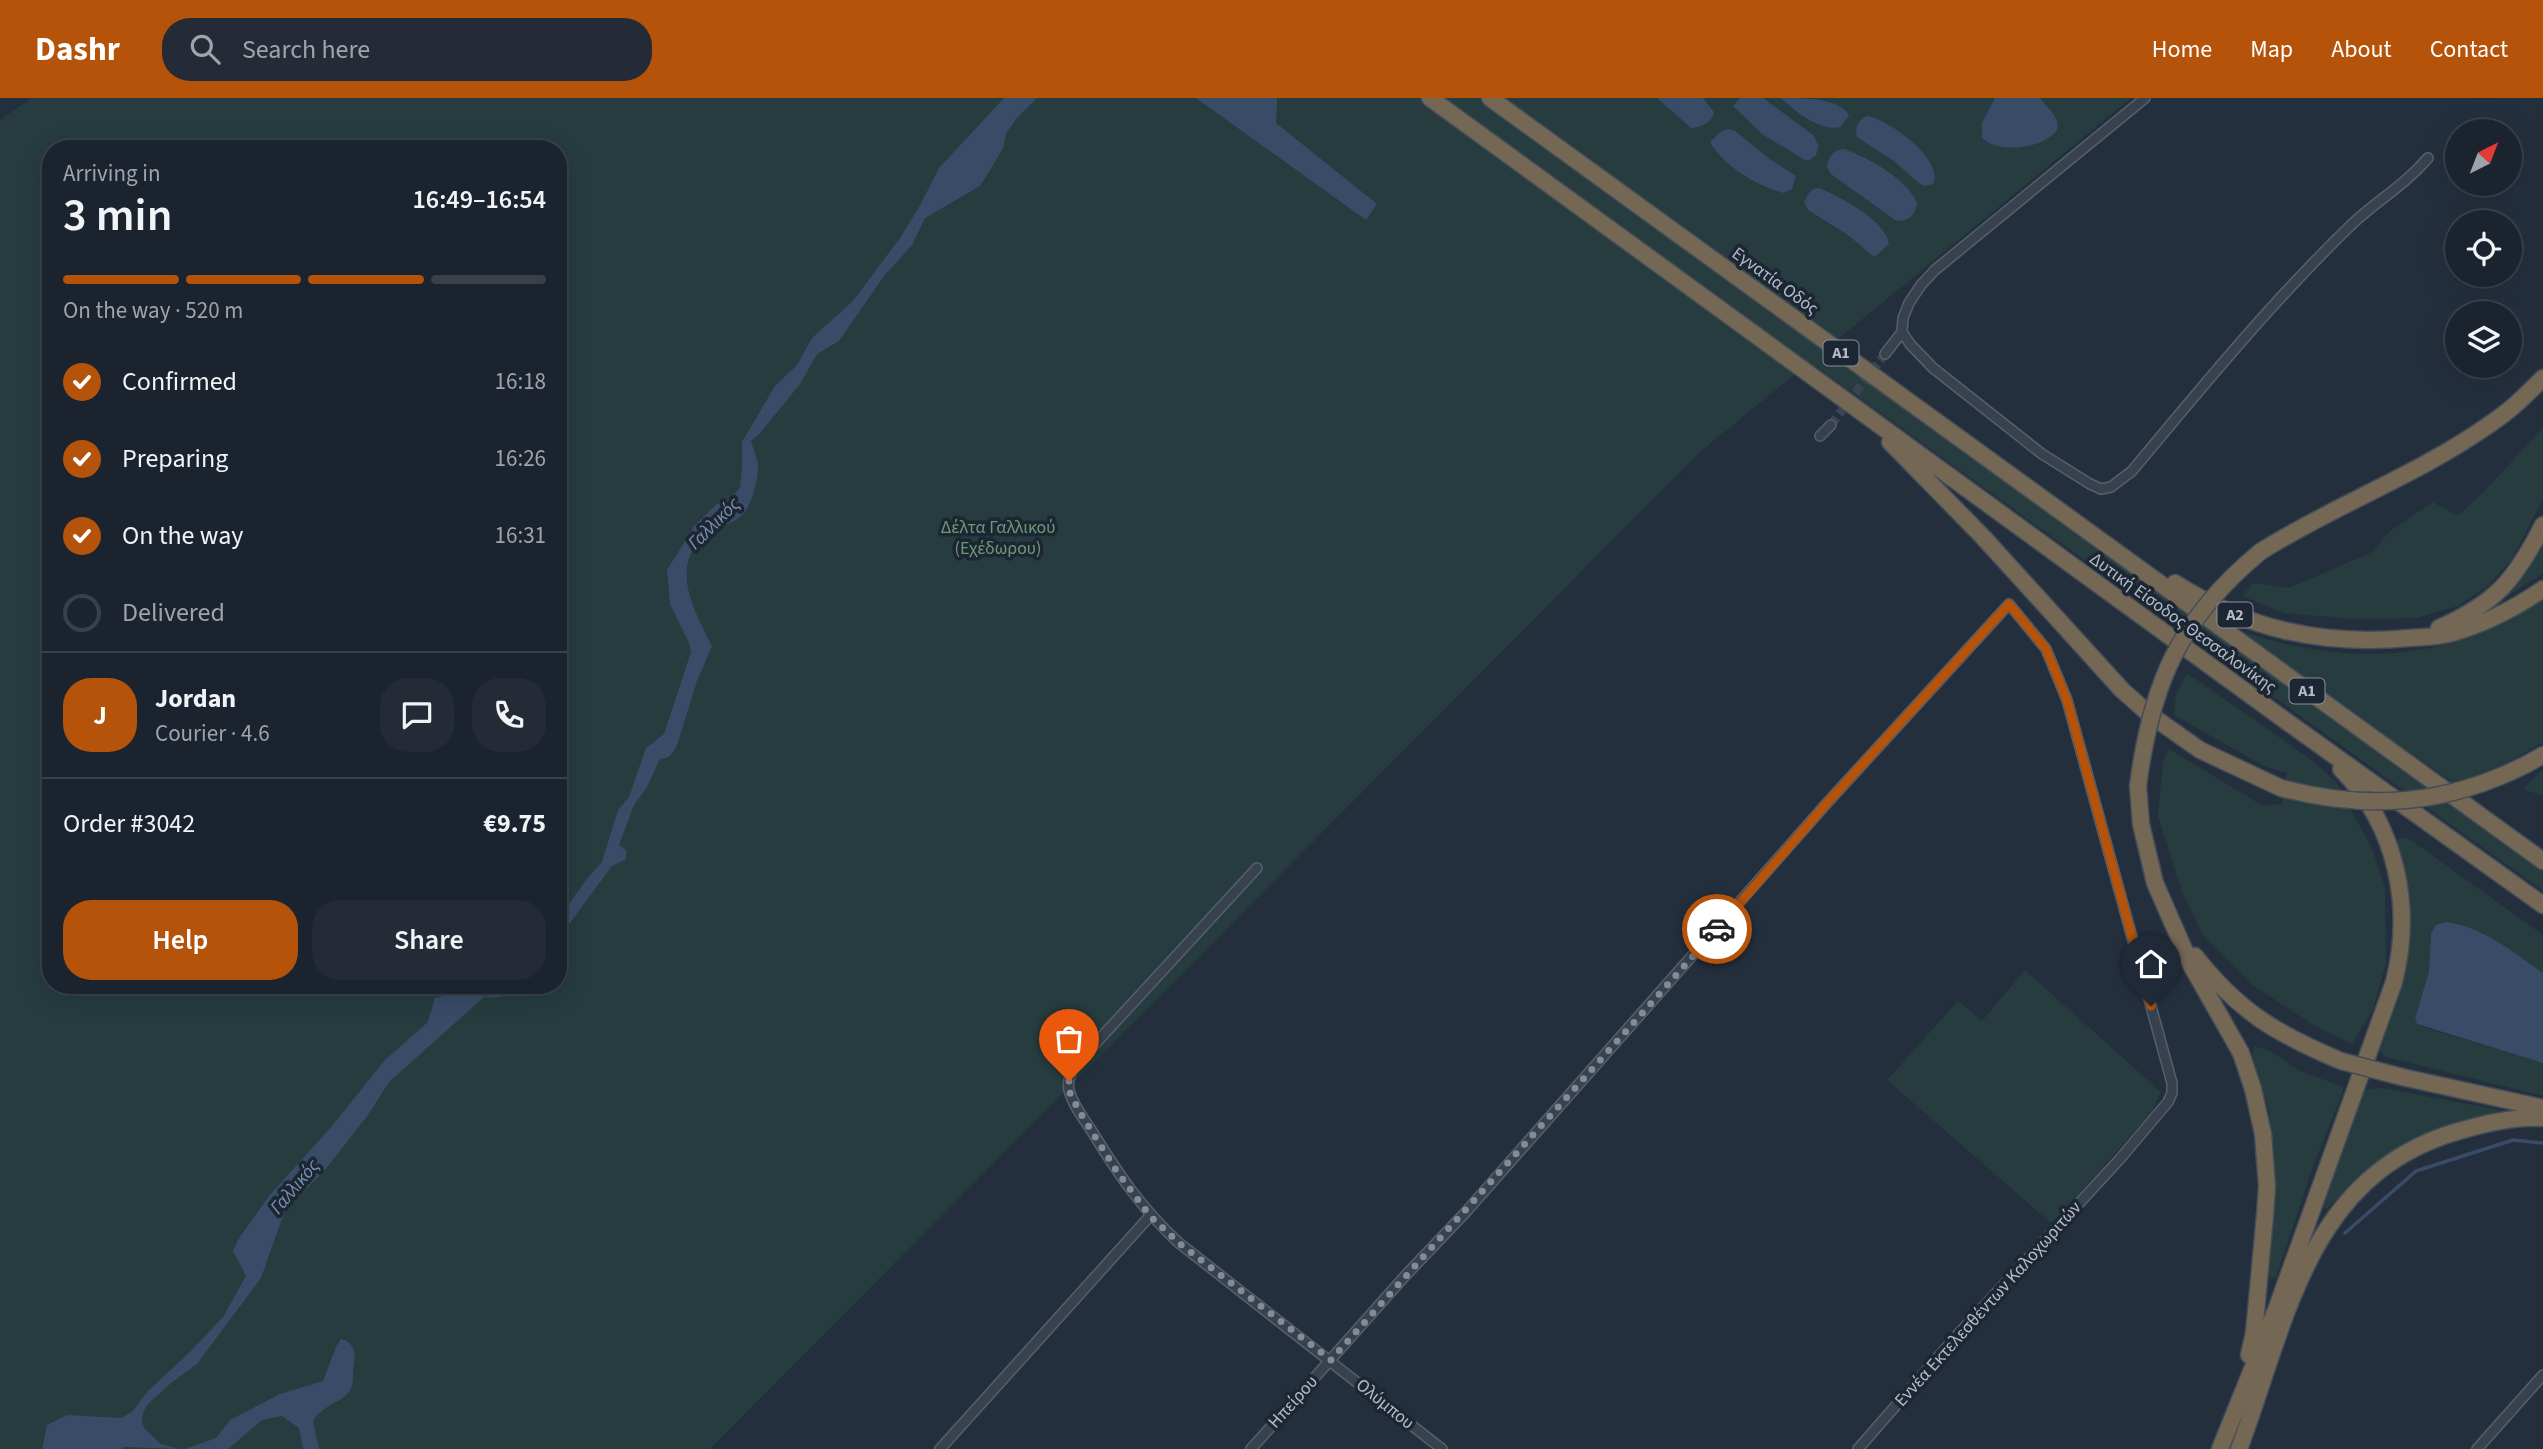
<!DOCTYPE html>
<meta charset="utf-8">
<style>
:root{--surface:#1b232e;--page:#242b36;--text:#f1f3f6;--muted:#a0a4aa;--line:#39404a;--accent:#b45309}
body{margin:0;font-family:"Source Sans 3",sans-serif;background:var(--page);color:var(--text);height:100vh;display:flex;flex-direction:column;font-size:26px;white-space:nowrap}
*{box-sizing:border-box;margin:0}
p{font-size:23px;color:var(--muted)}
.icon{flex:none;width:38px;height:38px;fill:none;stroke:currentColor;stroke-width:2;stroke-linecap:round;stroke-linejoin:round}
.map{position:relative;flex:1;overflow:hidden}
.drawer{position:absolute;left:42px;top:42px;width:525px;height:854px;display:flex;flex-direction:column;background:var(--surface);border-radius:28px;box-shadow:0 7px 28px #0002,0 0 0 2px var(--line)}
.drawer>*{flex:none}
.needle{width:46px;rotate:42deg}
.fabs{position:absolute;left:2445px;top:21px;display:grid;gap:14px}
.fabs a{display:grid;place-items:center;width:77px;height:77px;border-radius:50%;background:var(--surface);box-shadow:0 7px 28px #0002,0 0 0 2px var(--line);font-size:35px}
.pin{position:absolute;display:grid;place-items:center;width:60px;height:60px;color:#fff;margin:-72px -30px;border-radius:50% 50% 50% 0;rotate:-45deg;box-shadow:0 0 7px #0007}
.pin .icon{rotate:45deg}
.courier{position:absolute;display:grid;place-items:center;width:70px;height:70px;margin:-35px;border:5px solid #b45309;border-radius:50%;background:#fff;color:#222;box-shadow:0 2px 9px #0007}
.summary em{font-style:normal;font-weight:600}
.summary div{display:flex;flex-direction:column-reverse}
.summary{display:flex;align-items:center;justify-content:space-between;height:119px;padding:0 21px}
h1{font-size:46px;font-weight:600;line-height:52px}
.bar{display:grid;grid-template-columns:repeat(4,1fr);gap:10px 7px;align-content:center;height:84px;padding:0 21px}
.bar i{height:9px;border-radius:5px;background:var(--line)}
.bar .selected{background:var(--accent)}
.bar p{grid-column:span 4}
.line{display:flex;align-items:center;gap:18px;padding:0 21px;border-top:2px solid var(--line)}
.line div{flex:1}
.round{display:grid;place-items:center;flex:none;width:74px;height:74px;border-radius:28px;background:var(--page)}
ol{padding:0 21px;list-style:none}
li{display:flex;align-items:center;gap:21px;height:77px}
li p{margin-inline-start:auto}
li .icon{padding:7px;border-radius:50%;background:var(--accent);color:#fff;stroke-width:4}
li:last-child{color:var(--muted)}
li i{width:38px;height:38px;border:4px solid var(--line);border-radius:50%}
.cta{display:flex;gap:14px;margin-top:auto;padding:14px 21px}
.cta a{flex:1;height:80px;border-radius:28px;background:var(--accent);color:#fff;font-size:28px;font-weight:600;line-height:80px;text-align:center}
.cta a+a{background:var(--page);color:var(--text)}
header{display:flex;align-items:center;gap:42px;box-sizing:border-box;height:98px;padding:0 35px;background:var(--accent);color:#fff}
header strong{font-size:33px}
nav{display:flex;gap:38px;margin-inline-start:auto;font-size:24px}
.search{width:490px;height:63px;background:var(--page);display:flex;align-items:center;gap:18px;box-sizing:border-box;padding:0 24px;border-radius:28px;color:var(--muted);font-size:26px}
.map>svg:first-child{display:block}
.green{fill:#263c3f;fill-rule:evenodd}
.water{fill:#394c67}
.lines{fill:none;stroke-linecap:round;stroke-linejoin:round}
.stream{stroke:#394c67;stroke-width:3.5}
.street-tunnel{stroke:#3a4453;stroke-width:9;stroke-dasharray:9 4.5;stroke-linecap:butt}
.street-casing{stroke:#565f6c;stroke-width:12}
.highway-casing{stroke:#434c59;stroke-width:19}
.street{stroke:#38414e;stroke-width:9}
.highway{stroke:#746855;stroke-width:16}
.highway-bridge-casing{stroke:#434c59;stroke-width:19;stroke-linecap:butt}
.highway-bridge{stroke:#746855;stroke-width:16}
.done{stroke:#828b98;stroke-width:7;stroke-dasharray:0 12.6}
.route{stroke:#b45309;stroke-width:9}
.labels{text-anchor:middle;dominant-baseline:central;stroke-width:7;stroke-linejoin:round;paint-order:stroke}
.shield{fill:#1d2633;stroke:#878f9c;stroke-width:2}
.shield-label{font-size:16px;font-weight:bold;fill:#b4bcc9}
.street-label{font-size:18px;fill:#b4bcc9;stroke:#1d2633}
.park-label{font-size:18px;fill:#6b9a76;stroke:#1d2633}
.water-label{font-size:19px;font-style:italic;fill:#7c92b1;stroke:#1d2633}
</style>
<header>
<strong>Dashr</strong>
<div class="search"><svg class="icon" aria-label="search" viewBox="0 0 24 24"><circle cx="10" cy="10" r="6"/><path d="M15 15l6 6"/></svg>Search here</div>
<nav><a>Home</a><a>Map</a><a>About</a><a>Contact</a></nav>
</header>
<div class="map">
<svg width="2543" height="1351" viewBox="0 0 2543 1351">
<rect width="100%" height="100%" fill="#242f3e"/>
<path class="green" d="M 32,0 L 2131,0 L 1825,252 L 2543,772 L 2543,793 L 1810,264 L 1701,353 L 710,1351 L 0,1351 L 0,22 ZM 51,51 L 558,51 L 558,887 L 51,887 Z
M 2543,330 L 2543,401 L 2512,461 L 2488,488 L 2458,508 L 2417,520 L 2355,521 L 2284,515 L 2242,498 L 2253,485 L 2289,490 L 2372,454 L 2390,433 L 2433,404 L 2457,418 C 2489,392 2514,359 2543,330 Z
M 2543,434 L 2543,475 L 2494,507 Z
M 2543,501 L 2543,644 C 2515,662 2486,676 2453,684 L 2225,528 C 2337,568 2442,570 2543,501 Z
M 2187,575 L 2313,663 L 2336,684 L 2372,751 L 2385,790 L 2386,865 L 2373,911 L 2352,946 L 2315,928 L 2254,888 L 2203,837 L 2182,794 L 2158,718 L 2163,663 L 2169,651 L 2263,708 L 2282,706 L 2287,675 L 2266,669 L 2174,617 L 2176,596 Z
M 2543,671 L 2543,698 L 2523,691 Z
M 2400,740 L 2408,740 L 2543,837 L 2543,875 L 2483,836 L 2431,836 L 2429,873 L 2415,921 L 2417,926 L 2423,929 L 2543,965 L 2543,998 L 2386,959 L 2379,953 C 2389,913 2409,873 2410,831 C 2410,802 2402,773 2395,745 Z
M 2025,872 L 2161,994 L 2151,1015 L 2052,1126 L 1887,982 L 1958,903 L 1982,923 Z
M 2254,948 L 2270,953 L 2298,972 L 2343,989 L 2342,996 L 2313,1068 L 2276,1179 L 2271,1181 L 2267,1176 C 2272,1121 2278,1070 2269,1015 C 2266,997 2248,963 2254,948 Z
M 2382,990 L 2499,1012 L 2500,1015 L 2497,1018 C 2481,1022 2465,1025 2449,1029 C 2400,1042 2361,1075 2327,1111 L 2320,1110 L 2360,996 L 2367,991 Z"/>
<path class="water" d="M 1004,0 L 1037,0 L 1016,21 L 1006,36 L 1003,50 L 992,69 L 980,88 L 925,120 L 912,147 L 884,178 L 839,243 L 817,256 L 800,286 L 761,334 L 751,343 C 753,351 758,360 758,369 C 758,382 752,405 744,415 C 734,427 718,428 707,436 C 667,467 695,514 712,548 L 697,583 L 677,647 C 673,656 670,660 660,661 L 647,689 L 634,707 L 619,747 L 626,752 L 626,761 L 612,768 L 558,841 L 558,821 L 586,782 L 602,764 L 618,712 L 629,699 L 646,650 L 664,636 L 691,554 L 689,545 L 670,506 L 667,472 L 695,427 L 718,405 L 732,400 L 740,390 L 742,370 L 742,344 L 775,288 L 797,267 L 812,240 L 853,203 L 900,140 L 919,109 L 939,70 Z
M 1196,0 L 1277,0 L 1276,25 L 1377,106 L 1366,122 Z
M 1657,0 L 1703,0 L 1714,14 C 1712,25 1701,29 1691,30 Z
M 1740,0 L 1763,0 L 1813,37 L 1819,48 L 1816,57 L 1810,62 L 1805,62 L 1762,36 L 1733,8 Z
M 1781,0 C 1802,0 1842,0 1849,18 L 1840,29 C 1821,34 1794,13 1781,0 Z
M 1995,0 L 2040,0 C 2047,10 2061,19 2057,32 C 2044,51 1998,56 1982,40 L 1982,25 Z
M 1868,18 C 1889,22 1945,62 1933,86 L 1925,88 L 1920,86 L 1894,63 L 1857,39 C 1854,30 1859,20 1868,18 Z
M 1728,31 L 1735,33 L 1771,62 L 1796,78 L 1792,91 L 1784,95 C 1757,88 1725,69 1710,44 L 1722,33 Z
M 1844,51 C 1867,59 1909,82 1917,105 C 1916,117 1907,125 1895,122 L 1831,76 L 1827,69 C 1828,58 1834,52 1844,51 Z
M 1819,90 C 1839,98 1887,123 1889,146 L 1877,157 L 1873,158 L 1848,137 L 1808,112 L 1804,104 L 1809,95 L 1813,91 Z
M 2445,824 C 2482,828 2513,854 2543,875 L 2543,965 L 2417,926 L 2415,921 L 2429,873 L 2431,836 L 2436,827 Z
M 479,887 L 521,887 C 510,898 498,901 484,899 L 389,984 L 368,1017 L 324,1073 L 285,1112 L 261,1180 L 197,1266 L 171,1285 L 147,1307 L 143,1315 L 142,1325 L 145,1331 L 161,1346 L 179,1351 L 124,1349 L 121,1351 L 42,1351 L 47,1327 L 67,1317 L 121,1320 L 132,1314 L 148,1293 L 190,1254 L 223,1219 L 246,1178 L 233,1153 L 239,1140 L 269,1098 L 332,1028 L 385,962 L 428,924 L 435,900 L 469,892 Z
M 341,1241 C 358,1245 355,1260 353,1274 C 353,1279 353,1286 351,1290 C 343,1306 324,1305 313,1323 L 319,1351 L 303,1351 L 299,1330 L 282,1318 L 262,1322 L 228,1351 L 185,1351 L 216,1340 L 230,1322 L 280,1296 L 323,1283 L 336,1249 Z"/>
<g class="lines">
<path class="stream" d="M 2345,1135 L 2416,1073 L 2513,1042 L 2543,1045"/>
<path class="street-tunnel" d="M 1831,327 L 1885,256"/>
<g class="street-casing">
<path id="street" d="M 1902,234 L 1910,246 L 1933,270 L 2042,356 L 2090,386 L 2101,391 L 2111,389 L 2132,373 C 2201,290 2270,206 2348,130 C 2374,104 2402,90 2428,60
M 1885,256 L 1902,234 L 1903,220 L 1909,205 L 1921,187 L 1935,172 L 2145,0
M 1820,338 L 1831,327
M 1257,770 L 1072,971 C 1070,978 1067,985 1069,992 C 1073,1008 1085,1022 1093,1035 C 1119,1077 1142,1111 1179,1145 L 1442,1351
M 940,1351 L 1150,1118
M 1251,1351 L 1405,1178 L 1465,1115 L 1827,705 L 2009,506 L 2046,551 L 2067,602 L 2172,985 L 2172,995 L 2168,1004 L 2119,1062 L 1961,1233 L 1858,1351
M 2477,1351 L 2543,1277"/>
</g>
<g class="highway-casing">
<path id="highway" d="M 1430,0 L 2286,623 L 2543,807
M 1490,0 L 2543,763
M 1890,344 L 1983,439 L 2122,592 L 2149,616 L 2200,652 L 2281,690
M 2260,454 C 2334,407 2418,377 2490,326 C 2510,313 2526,297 2543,280
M 2175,485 C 2248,532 2323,548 2409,540 C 2423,539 2438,539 2452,535 C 2485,526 2515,510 2543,491
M 2439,530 C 2496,505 2515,482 2543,427
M 2527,666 L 2543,657
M 2138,688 L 2141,726 L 2155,785 L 2191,867 L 2241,955 L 2253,991 L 2263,1036 L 2267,1088 L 2265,1117 L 2254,1235 L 2249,1257
M 2195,858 C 2239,914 2277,936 2341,963
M 2402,979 L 2543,1010
M 2220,1351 L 2276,1212 L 2394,884 C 2413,809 2397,728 2341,671
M 2239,1351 C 2287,1224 2307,1076 2459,1033 C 2486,1025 2515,1018 2543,1020"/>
</g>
<use href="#street" class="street"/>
<use href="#highway" class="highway"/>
<g class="highway-bridge-casing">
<path id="highway-bridge" d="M 2138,688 C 2151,586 2179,521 2260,454
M 2281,690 C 2368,713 2446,707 2527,666
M 2341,963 L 2402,979"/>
</g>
<use href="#highway-bridge" class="highway-bridge"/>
</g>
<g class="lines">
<path class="done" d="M 1069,983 L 1069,993 L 1079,1013 L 1116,1072 L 1150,1118 L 1179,1145 L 1331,1262 C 1459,1118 1589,976 1717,831"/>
<path class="route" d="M 1717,831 L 1827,705 L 2009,506 L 2046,551 L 2067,602 L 2151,908"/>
</g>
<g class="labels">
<g class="shield">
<rect x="1823.5" y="242.5" width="35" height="25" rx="5"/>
<rect x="2217.5" y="504.5" width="35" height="25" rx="5"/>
<rect x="2289.5" y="580.5" width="35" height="25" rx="5"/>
</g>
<g class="shield-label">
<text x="1841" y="255">Α1</text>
<text x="2235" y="517">Α2</text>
<text x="2307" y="593">Α1</text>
</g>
<g class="street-label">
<text transform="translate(1775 183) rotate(36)">Εγνατία Οδός</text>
<text transform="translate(2183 525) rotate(36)">Δυτική Είσοδος Θεσσαλονίκης</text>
<text transform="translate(1988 1206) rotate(-48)">Εννέα Εκτελεσθέντων Καλοχωριτών</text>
<text transform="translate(1293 1304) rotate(-48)">Ηπείρου</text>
<text transform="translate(1385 1306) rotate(39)">Ολύμπου</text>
</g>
<g class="park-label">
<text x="998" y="429">Δέλτα Γαλλικού<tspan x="998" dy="21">(Εχέδωρου)</tspan></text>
</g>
<g class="water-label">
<text transform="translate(714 426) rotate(-45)">Γαλλικός</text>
<text transform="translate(295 1089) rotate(-50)">Γαλλικός</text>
</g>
</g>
</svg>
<div class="fabs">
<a><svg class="needle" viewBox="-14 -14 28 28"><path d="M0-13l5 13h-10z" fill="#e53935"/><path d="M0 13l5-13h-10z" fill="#a0a4aa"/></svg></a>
<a><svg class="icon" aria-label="locate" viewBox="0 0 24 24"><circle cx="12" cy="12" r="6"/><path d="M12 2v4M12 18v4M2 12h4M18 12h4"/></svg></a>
<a><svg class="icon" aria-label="layers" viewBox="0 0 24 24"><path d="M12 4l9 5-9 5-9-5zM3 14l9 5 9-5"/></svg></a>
</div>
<div class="pin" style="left:1069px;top:983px;background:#ea580c"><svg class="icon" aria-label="bag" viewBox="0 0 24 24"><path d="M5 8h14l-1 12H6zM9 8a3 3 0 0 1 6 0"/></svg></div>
<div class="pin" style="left:2151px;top:908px;background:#1f2937"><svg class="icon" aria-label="home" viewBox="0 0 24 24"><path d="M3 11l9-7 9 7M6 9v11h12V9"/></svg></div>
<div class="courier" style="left:1717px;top:831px"><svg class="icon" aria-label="car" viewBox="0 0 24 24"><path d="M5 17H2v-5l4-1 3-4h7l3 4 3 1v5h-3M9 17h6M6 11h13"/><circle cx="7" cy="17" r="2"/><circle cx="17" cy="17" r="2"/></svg></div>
<section class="drawer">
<div class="summary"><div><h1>3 min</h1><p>Arriving in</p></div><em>16:49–16:54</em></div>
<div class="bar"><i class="selected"></i><i class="selected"></i><i class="selected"></i><i></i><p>On the way · 520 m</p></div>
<ol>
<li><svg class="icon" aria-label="check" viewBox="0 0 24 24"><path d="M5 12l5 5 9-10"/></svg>Confirmed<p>16:18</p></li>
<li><svg class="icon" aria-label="check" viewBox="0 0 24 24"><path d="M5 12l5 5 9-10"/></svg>Preparing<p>16:26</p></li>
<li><svg class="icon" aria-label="check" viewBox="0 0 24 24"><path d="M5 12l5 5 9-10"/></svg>On the way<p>16:31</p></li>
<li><i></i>Delivered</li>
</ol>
<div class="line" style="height:126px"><b class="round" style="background:var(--accent);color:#fff">J</b><div><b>Jordan</b><p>Courier · 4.6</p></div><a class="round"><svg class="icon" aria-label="chat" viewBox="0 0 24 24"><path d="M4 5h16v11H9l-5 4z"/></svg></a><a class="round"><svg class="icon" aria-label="phone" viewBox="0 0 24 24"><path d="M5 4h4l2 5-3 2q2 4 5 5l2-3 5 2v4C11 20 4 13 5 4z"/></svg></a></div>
<div class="line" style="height:91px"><div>Order #3042</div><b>€9.75</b></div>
<div class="cta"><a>Help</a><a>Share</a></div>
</section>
</div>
